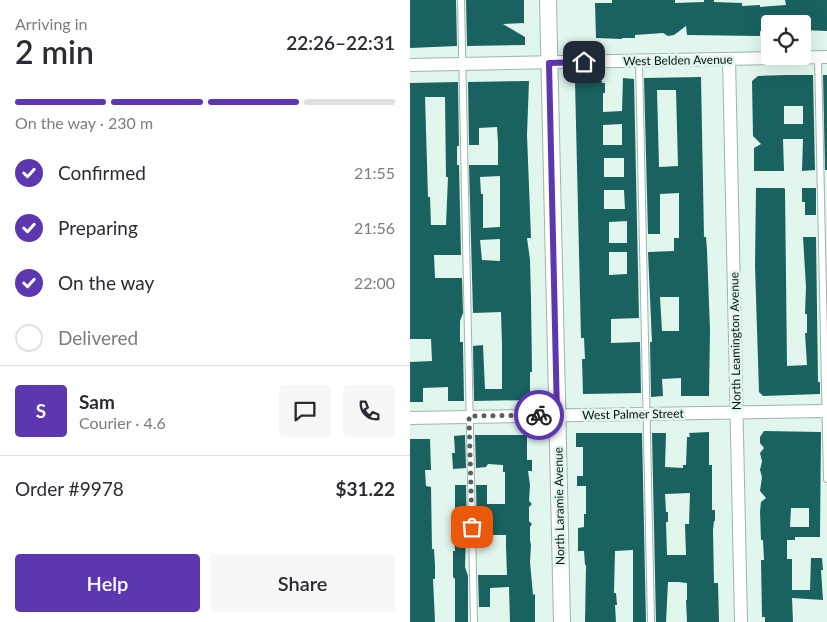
<!DOCTYPE html>
<meta charset="utf-8">
<style>
:root{--surface:#fff;--page:#f7f7f7;--text:#2b2b33;--muted:#7c7c81;--line:#e1e1e2;--accent:#5c37af}
body{margin:0;font-family:Lato,sans-serif;background:var(--page);color:var(--text);height:100vh;display:flex;flex-direction:column;font-size:19px;white-space:nowrap}
*{box-sizing:border-box;margin:0}
p{font-size:16px;color:var(--muted)}
.icon{flex:none;width:28px;height:28px;fill:none;stroke:currentColor;stroke-width:2;stroke-linecap:round;stroke-linejoin:round}
.map{position:relative;flex:1;overflow:hidden}
.details{display:flex;flex-direction:column;background:var(--surface);width:410px}
.details>*{flex:none}
.buttons{position:absolute;left:351px;top:15px;display:grid;gap:10px}
.buttons a{display:grid;place-items:center;width:50px;height:50px;border-radius:5px;background:var(--surface);box-shadow:0 5px 20px #0002;font-size:25px}
.pin{position:absolute;display:grid;place-items:center;width:42px;height:42px;color:#fff;margin:-21px;border-radius:10px;box-shadow:0 2px 8px #0006}
.courier{position:absolute;display:grid;place-items:center;width:50px;height:50px;margin:-25px;border:4px solid #5c37af;border-radius:50%;background:#fff;color:#222;box-shadow:0 1px 6px #0007}
.overview em{font-style:normal;font-weight:600}
.overview div{display:flex;flex-direction:column-reverse}
.overview{display:flex;align-items:center;justify-content:space-between;height:85px;padding:0 15px}
h1{font-size:32px;font-weight:600;line-height:38px}
.bar{display:grid;grid-template-columns:repeat(4,1fr);gap:8px 5px;align-content:center;height:60px;padding:0 15px}
.bar i{height:6px;border-radius:4px;background:var(--line)}
.bar .active{background:var(--accent)}
.bar p{grid-column:span 4}
.line{display:flex;align-items:center;gap:12px;padding:0 15px;border-top:1px solid var(--line)}
.line div{flex:1}
.round{display:grid;place-items:center;flex:none;width:52px;height:52px;border-radius:5px;background:var(--page)}
ol{padding:0 15px;list-style:none}
li{display:flex;align-items:center;gap:15px;height:55px}
li p{margin-inline-start:auto}
li .icon{padding:5px;border-radius:50%;background:var(--accent);color:#fff;stroke-width:4}
li:last-child{color:var(--muted)}
li i{width:28px;height:28px;border:2px solid var(--line);border-radius:50%}
.button{display:flex;gap:10px;margin-top:auto;padding:10px 15px}
.button a{flex:1;height:58px;border-radius:5px;background:var(--accent);color:#fff;font-size:20px;font-weight:600;line-height:58px;text-align:center}
.button a+a{background:var(--page);color:var(--text)}
main{display:flex;flex:1;min-height:0}
.map>svg:first-child{display:block}
.building{fill:#196260;fill-rule:evenodd}
.lines{fill:none;stroke-linecap:round;stroke-linejoin:round}
.service-casing{stroke:#9fb4ab;stroke-width:8}
.minor-casing{stroke:#9fb4ab;stroke-width:14}
.tertiary-casing{stroke:#9fb4ab;stroke-width:18}
.service{stroke:#fff;stroke-width:6}
.minor{stroke:#fff;stroke-width:12}
.tertiary{stroke:#fff;stroke-width:16}
.done{stroke:#54605b;stroke-width:5;stroke-dasharray:0 9}
.route{stroke:#5c37af;stroke-width:6}
.labels{text-anchor:middle;dominant-baseline:central;stroke-width:5;stroke-linejoin:round;paint-order:stroke}
.street-label{font-size:12px;fill:#080f0c;stroke:#e1f7ee}
</style>
<main>
<section class="details">
<div class="overview"><div><h1>2 min</h1><p>Arriving in</p></div><em>22:26–22:31</em></div>
<div class="bar"><i class="active"></i><i class="active"></i><i class="active"></i><i></i><p>On the way · 230 m</p></div>
<ol>
<li><svg class="icon" aria-label="check" viewBox="0 0 24 24"><path d="M5 12l5 5 9-10"/></svg>Confirmed<p>21:55</p></li>
<li><svg class="icon" aria-label="check" viewBox="0 0 24 24"><path d="M5 12l5 5 9-10"/></svg>Preparing<p>21:56</p></li>
<li><svg class="icon" aria-label="check" viewBox="0 0 24 24"><path d="M5 12l5 5 9-10"/></svg>On the way<p>22:00</p></li>
<li><i></i>Delivered</li>
</ol>
<div class="line" style="height:90px"><b class="round" style="background:var(--accent);color:#fff">S</b><div><b>Sam</b><p>Courier · 4.6</p></div><a class="round"><svg class="icon" aria-label="chat" viewBox="0 0 24 24"><path d="M4 5h16v11H9l-5 4z"/></svg></a><a class="round"><svg class="icon" aria-label="phone" viewBox="0 0 24 24"><path d="M5 4h4l2 5-3 2q2 4 5 5l2-3 5 2v4C11 20 4 13 5 4z"/></svg></a></div>
<div class="line" style="height:65px"><div>Order #9978</div><b>$31.22</b></div>
<div class="button"><a>Help</a><a>Share</a></div>
</section>
<div class="map">
<svg width="417" height="622" viewBox="0 0 417 622">
<rect width="100%" height="100%" fill="#e1f7ee"/>
<path class="building" d="M 0,0 L 46,0 L 47,46 L 0,48 Z
M 56,0 L 114,0 L 114,23 L 93,24 L 115,37 L 115,45 L 57,46 Z
M 202,0 L 265,0 L 265,3 L 294,2 L 294,0 L 304,0 L 304,2 L 332,3 L 332,6 L 350,5 L 350,7 L 376,5 L 375,0 L 417,0 L 417,31 L 392,30 L 392,24 L 360,24 L 360,31 L 350,31 L 350,36 L 277,35 L 276,26 L 264,35 L 258,36 L 253,33 L 225,35 L 225,38 L 212,38 L 212,39 L 186,38 L 185,3 L 202,3 Z
M 377,75 L 403,75 L 405,170 L 392,171 L 393,139 L 373,139 L 374,171 L 344,171 L 344,148 L 351,144 L 343,136 L 342,81 L 348,76 ZM 374,106 L 393,106 L 393,124 L 374,124 Z
M 413,75 L 417,75 L 417,170 L 415,170 Z
M 291,77 L 294,237 L 296,237 L 297,250 L 300,330 L 299,396 L 271,396 L 271,378 L 252,379 L 253,396 L 241,397 L 240,342 L 242,342 L 238,252 L 264,251 L 264,238 L 269,238 L 269,193 L 250,194 L 250,234 L 238,234 L 234,78 ZM 247,90 L 266,90 L 268,166 L 249,167 ZM 250,297 L 269,297 L 269,331 L 252,331 Z
M 213,78 L 224,79 L 229,318 L 201,319 L 201,343 L 230,342 L 231,393 L 173,394 L 172,359 L 175,359 L 174,338 L 171,338 L 165,81 L 192,81 L 192,83 L 195,83 L 195,93 L 193,93 L 193,112 L 212,111 ZM 212,124 L 212,145 L 193,145 L 193,125 ZM 194,158 L 214,158 L 214,177 L 194,177 ZM 194,190 L 214,190 L 215,209 L 194,209 ZM 217,221 L 217,243 L 199,243 L 199,222 ZM 199,252 L 217,252 L 217,274 L 199,275 Z
M 119,81 L 117,135 L 121,238 L 117,238 L 120,260 L 121,299 L 122,372 L 120,372 L 120,400 L 64,401 L 63,346 L 73,345 L 75,389 L 92,389 L 92,345 L 91,312 L 63,313 L 59,165 L 88,165 L 88,143 L 87,127 L 69,128 L 69,145 L 59,145 L 58,82 ZM 90,176 L 90,227 L 73,228 L 73,194 L 71,194 L 70,177 ZM 90,239 L 90,261 L 72,260 L 70,240 Z
M 48,82 L 49,146 L 47,146 L 47,165 L 49,165 L 51,255 L 24,255 L 25,278 L 52,278 L 53,313 L 50,321 L 50,342 L 53,342 L 53,346 L 54,401 L 38,401 L 38,387 L 13,388 L 13,402 L 0,402 L 0,362 L 22,361 L 21,339 L 0,339 L 0,83 ZM 15,97 L 35,97 L 36,177 L 38,177 L 36,225 L 21,225 L 20,197 L 18,197 Z
M 346,188 L 374,188 L 375,189 L 377,366 L 397,365 L 395,333 L 397,333 L 397,314 L 395,314 L 396,287 L 393,237 L 406,237 L 408,382 L 410,382 L 410,394 L 353,396 L 349,392 L 345,266 Z
M 392,188 L 406,188 L 406,215 L 395,215 L 395,202 L 392,202 Z
M 354,431 L 411,432 L 410,537 L 385,537 L 385,540 L 377,540 L 377,559 L 382,559 L 382,590 L 400,590 L 401,558 L 412,558 L 413,570 L 411,570 L 413,600 L 382,598 L 383,622 L 355,622 L 355,617 L 352,617 L 351,560 L 354,560 L 353,540 L 351,540 L 350,512 L 351,502 L 356,498 L 350,491 L 352,477 L 350,470 L 352,461 L 350,453 L 354,448 L 350,443 L 350,437 ZM 381,508 L 399,508 L 399,527 L 380,527 Z
M 299,432 L 299,465 L 302,465 L 302,510 L 305,510 L 305,521 L 304,521 L 303,530 L 304,583 L 308,583 L 309,622 L 277,622 L 276,600 L 277,600 L 277,583 L 268,582 L 258,582 L 256,622 L 246,622 L 242,433 L 256,433 L 255,467 L 273,468 L 273,465 L 276,465 L 277,437 L 280,437 L 279,433 ZM 280,493 L 279,524 L 275,524 L 276,555 L 257,555 L 256,522 L 258,522 L 258,512 L 256,512 L 255,494 Z
M 166,433 L 232,433 L 236,622 L 223,622 L 223,550 L 205,551 L 204,593 L 206,593 L 207,605 L 205,605 L 206,622 L 175,622 L 176,565 L 175,565 L 174,551 L 168,551 L 168,528 L 174,527 L 174,514 L 176,514 L 176,486 L 167,486 L 167,476 L 173,476 L 173,447 L 166,447 Z
M 55,435 L 56,468 L 43,469 L 42,453 L 45,453 L 44,436 Z
M 65,435 L 117,435 L 117,460 L 122,460 L 122,471 L 118,471 L 120,485 L 119,501 L 122,504 L 119,507 L 119,521 L 122,524 L 120,527 L 120,540 L 121,545 L 120,562 L 123,595 L 125,594 L 125,622 L 100,622 L 99,587 L 80,588 L 80,607 L 69,607 L 68,575 L 97,575 L 96,547 L 96,535 L 67,535 L 66,485 L 77,485 L 77,504 L 95,504 L 95,472 L 93,472 L 93,465 L 78,464 L 76,467 L 66,468 Z
M 0,439 L 20,439 L 21,470 L 15,470 L 16,486 L 21,487 L 22,549 L 24,549 L 25,565 L 25,579 L 23,579 L 25,622 L 0,622 Z
M 45,485 L 56,485 L 57,535 L 56,535 L 55,567 L 58,576 L 58,622 L 45,622 L 45,579 L 43,577 L 43,551 L 45,551 L 43,516 L 45,516 Z"/>
<g class="lines">
<g class="service-casing">
<path id="service" d="M 51,0 L 64,622
M 408,57 L 417,479
M 229,61 L 241,622"/>
</g>
<g class="minor-casing">
<path id="minor" d="M 319,59 L 331,622
M 0,65 L 417,57
M 0,418 L 417,411"/>
</g>
<g class="tertiary-casing">
<path id="tertiary" d="M 138,0 L 152,622"/>
</g>
<use href="#service" class="service"/>
<use href="#minor" class="minor"/>
<use href="#tertiary" class="tertiary"/>
</g>
<g class="lines">
<path class="done" d="M 62,527 L 59,416 L 129,415"/>
<path class="route" d="M 129,415 L 147,415 L 139,63 L 174,62"/>
</g>
<g class="labels">
<g class="street-label">
<text transform="translate(268 60) rotate(-1)">West Belden Avenue</text>
<text transform="translate(325 341) rotate(-91)">North Leamington Avenue</text>
<text transform="translate(223 414) rotate(-1)">West Palmer Street</text>
<text transform="translate(149 506) rotate(-91)">North Laramie Avenue</text>
</g>
</g>
</svg>
<div class="buttons">
<a><svg class="icon" aria-label="locate" viewBox="0 0 24 24"><circle cx="12" cy="12" r="6"/><path d="M12 2v4M12 18v4M2 12h4M18 12h4"/></svg></a>
</div>
<div class="pin" style="left:62px;top:527px;background:#ea580c"><svg class="icon" aria-label="bag" viewBox="0 0 24 24"><path d="M5 8h14l-1 12H6zM9 8a3 3 0 0 1 6 0"/></svg></div>
<div class="pin" style="left:174px;top:62px;background:#1f2937"><svg class="icon" aria-label="home" viewBox="0 0 24 24"><path d="M3 11l9-7 9 7M6 9v11h12V9"/></svg></div>
<div class="courier" style="left:129px;top:415px"><svg class="icon" aria-label="bike" viewBox="0 0 24 24"><circle cx="6" cy="16" r="4"/><circle cx="18" cy="16" r="4"/><path d="M6 16l4-8h5l3 8M10 8l3 8H6M13 5h3"/></svg></div>
</div>
</main>
